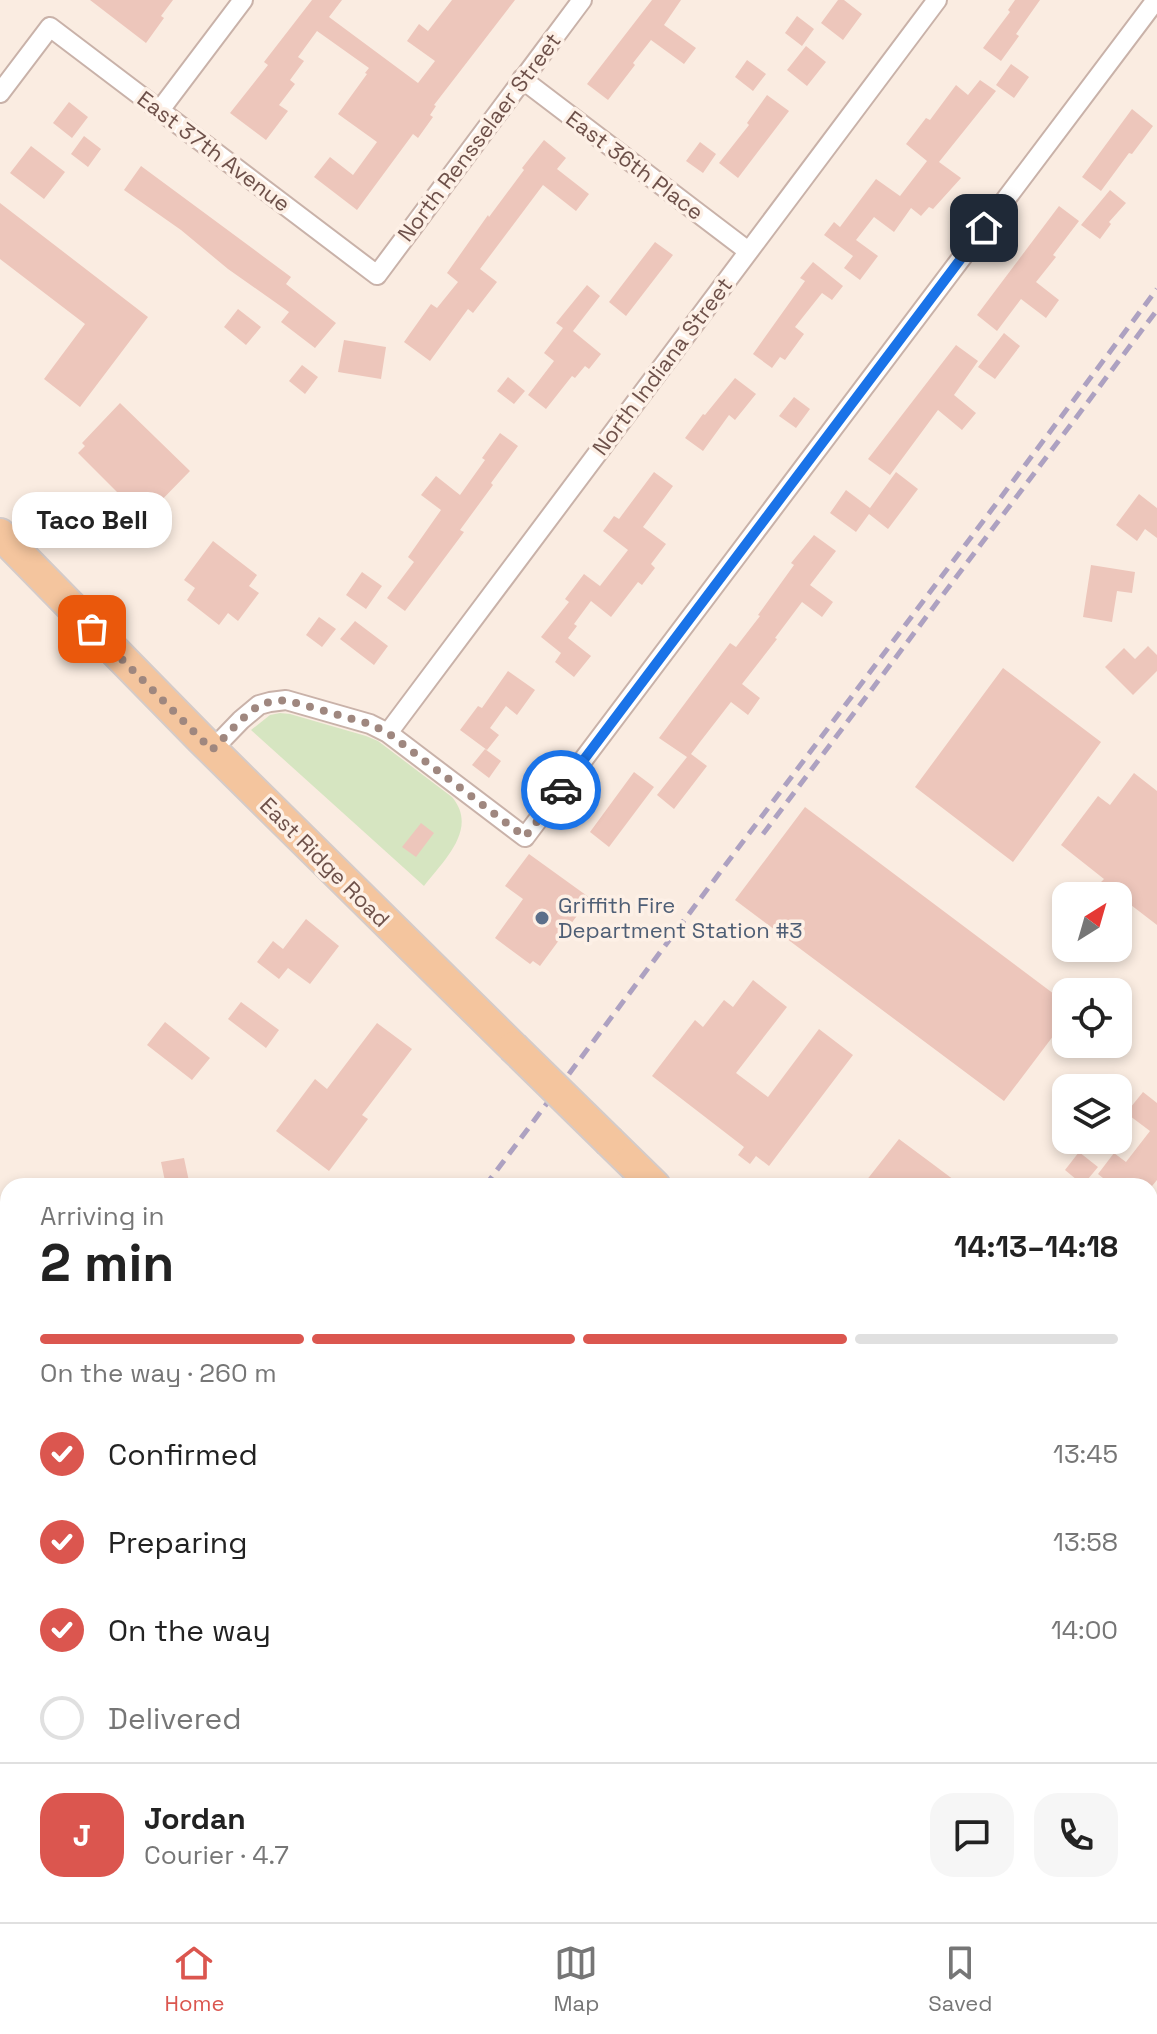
<!DOCTYPE html>
<meta charset="utf-8">
<style>
:root{--surface:#fff;--page:#f6f6f6;--text:#222;--muted:#767676;--line:#e0e0e0;--accent:#db564f}
body{margin:0;font-family:"Space Grotesk",sans-serif;background:var(--page);color:var(--text);height:100vh;display:flex;flex-direction:column;font-size:30px;white-space:nowrap}
*{box-sizing:border-box;margin:0}
p{font-size:26px;color:var(--muted)}
.icon{flex:none;width:44px;height:44px;fill:none;stroke:currentColor;stroke-width:2;stroke-linecap:round;stroke-linejoin:round}
.map{position:relative;flex:1;overflow:hidden}
.drawer{position:absolute;left:0px;top:1178px;width:1158px;height:744px;display:flex;flex-direction:column;background:var(--surface);border-radius:24px 24px 0 0;box-shadow:0 4px 12px #0003}
.drawer>*{flex:none}
.needle{width:52px;rotate:37deg}
.tools{position:absolute;left:1052px;top:882px;display:grid;gap:16px}
.tools a{display:grid;place-items:center;width:80px;height:80px;border-radius:16px;background:var(--surface);box-shadow:0 4px 12px #0003;font-size:40px}
.pin{position:absolute;display:grid;place-items:center;width:68px;height:68px;color:#fff;margin:-34px;border-radius:16px;box-shadow:0 4px 12px #0006}
.courier{position:absolute;display:grid;place-items:center;width:80px;height:80px;margin:-40px;border:6px solid #1a73e8;border-radius:50%;background:#fff;color:#222;box-shadow:0 2px 10px #0007}
.bubble{position:absolute;height:56px;border-radius:24px;background:var(--surface);box-shadow:0 4px 12px #0003;font-size:26px;font-weight:700;line-height:56px;text-align:center}
.head em{font-style:normal;font-weight:700}
.head div{display:flex;flex-direction:column-reverse}
.head{display:flex;align-items:center;justify-content:space-between;height:136px;padding:0 40px}
h1{font-size:52px;font-weight:700;line-height:60px}
.bar{display:grid;grid-template-columns:repeat(4,1fr);gap:12px 8px;align-content:center;height:96px;padding:0 40px}
.bar i{height:10px;border-radius:6px;background:var(--line)}
.bar .on{background:var(--accent)}
.bar p{grid-column:span 4}
.line{display:flex;align-items:center;gap:20px;padding:0 40px;border-top:2px solid var(--line)}
.line div{flex:1}
.round{display:grid;place-items:center;flex:none;width:84px;height:84px;border-radius:24px;background:var(--page)}
ol{padding:0 40px;list-style:none}
li{display:flex;align-items:center;gap:24px;height:88px}
li p{margin-inline-start:auto}
li .icon{padding:8px;border-radius:50%;background:var(--accent);color:#fff;stroke-width:4}
li:last-child{color:var(--muted)}
li i{width:44px;height:44px;border:4px solid var(--line);border-radius:50%}
.menu{display:flex;justify-content:space-around;align-items:center;height:112px;border-top:2px solid var(--line);background:var(--surface);font-size:22px;color:var(--muted)}
.menu a{display:grid;justify-items:center;gap:4px}
.menu .on{color:var(--accent)}
.map>svg:first-child{display:block}
.green{fill:#d6e5c1}
.building{fill:#edc6bb}
.lines{fill:none;stroke-linecap:round;stroke-linejoin:round}
.minor-casing{stroke:#c9b2a9;stroke-width:22}
.primary-casing{stroke:#d4cbc9;stroke-width:34}
.minor{stroke:#fff;stroke-width:18}
.primary{stroke:#f4c59e;stroke-width:30}
.rail{stroke:#ada1c1;stroke-width:5;stroke-dasharray:12 8;stroke-linecap:butt}
.primary-bridge-casing{stroke:#d4cbc9;stroke-width:34;stroke-linecap:butt}
.primary-bridge{stroke:#f4c59e;stroke-width:30}
.done{stroke:#9f877f;stroke-width:8;stroke-dasharray:0 14.4}
.route{stroke:#1a73e8;stroke-width:10}
.service-dot{fill:#5c6f8a;stroke:#fdf0e6;stroke-width:3}
.labels{text-anchor:middle;dominant-baseline:central;stroke-width:7;stroke-linejoin:round;paint-order:stroke}
.street-label{font-size:22px;fill:#6e514a;stroke:#fdf0e6}
.service-label{font-size:22px;fill:#4e5e75;stroke:#fdf0e6;text-anchor:start}
</style>
<div class="map">
<svg width="1157" height="1922" viewBox="0 0 1157 1922">
<rect width="100%" height="100%" fill="#faece1"/>
<path class="green" d="M 280,713 L 290,714 L 366,736 L 378,741 L 452,797 C 479,829 443,861 424,886 L 251,730 L 270,715 Z"/>
<path class="building" d="M 90,0 L 173,0 L 161,16 L 164,18 L 146,43 Z
M 312,0 L 342,0 L 329,17 L 418,83 L 435,61 L 407,41 L 419,24 L 428,31 L 452,0 L 515,0 L 434,105 L 436,106 L 430,115 L 433,117 L 418,138 L 413,134 L 357,210 L 314,177 L 330,157 L 353,175 L 377,142 L 338,114 L 367,74 L 365,73 L 369,68 L 317,31 L 298,57 L 304,61 L 290,80 L 295,84 L 279,105 L 288,111 L 266,140 L 230,113 L 268,65 L 264,62 Z
M 652,0 L 681,0 L 664,25 L 696,48 L 684,64 L 651,40 L 633,63 L 635,65 L 608,100 L 587,84 Z
M 838,0 L 844,0 L 862,14 L 843,40 L 821,23 Z
M 1015,0 L 1040,0 L 1016,34 L 1019,36 L 1001,61 L 983,48 L 1010,12 L 1008,10 Z
M 797,16 L 814,29 L 802,46 L 785,33 Z
M 806,46 L 826,62 L 807,86 L 787,70 Z
M 747,60 L 766,74 L 753,91 L 735,77 Z
M 1011,64 L 1029,77 L 1014,98 L 996,85 Z
M 980,80 L 996,91 L 939,162 L 961,178 L 933,209 L 929,207 L 921,216 L 911,208 L 894,232 L 874,217 L 856,240 L 878,256 L 860,280 L 844,268 L 853,256 L 824,235 L 834,222 L 840,227 L 876,179 L 900,196 L 927,161 L 906,144 L 926,118 L 930,120 L 956,85 L 968,95 Z
M 767,95 L 789,111 L 738,178 L 719,163 L 749,125 L 747,123 Z
M 69,102 L 88,117 L 72,138 L 53,123 Z
M 1132,109 L 1153,126 L 1132,154 L 1129,153 L 1101,191 L 1082,177 Z
M 84,136 L 101,149 L 88,167 L 71,154 Z
M 544,140 L 566,158 L 557,169 L 589,194 L 576,211 L 543,185 L 480,269 L 497,282 L 473,313 L 468,309 L 430,361 L 404,342 L 431,304 L 437,308 L 458,282 L 447,273 L 488,215 L 489,217 L 524,170 L 522,168 Z
M 700,142 L 716,154 L 703,173 L 686,161 Z
M 31,146 L 65,172 L 44,199 L 10,173 Z
M 141,166 L 291,277 L 286,284 L 336,323 L 315,348 L 281,322 L 289,312 L 228,269 L 181,230 L 124,190 Z
M 1110,190 L 1126,203 L 1109,222 L 1111,224 L 1100,239 L 1081,225 Z
M 0,203 L 148,317 L 80,407 L 44,379 L 85,324 L 0,259 Z
M 1059,206 L 1079,221 L 1053,255 L 1056,257 L 1036,282 L 1059,300 L 1046,318 L 1021,299 L 997,331 L 977,315 Z
M 655,242 L 673,255 L 626,316 L 609,302 Z
M 813,262 L 843,286 L 832,300 L 822,293 L 795,327 L 804,334 L 785,360 L 780,357 L 772,368 L 753,354 L 805,281 L 800,278 Z
M 587,285 L 600,296 L 573,331 L 601,354 L 589,369 L 585,366 L 575,378 L 572,376 L 546,409 L 528,395 L 554,361 L 544,353 L 563,328 L 556,323 Z
M 238,309 L 261,327 L 246,345 L 224,327 Z
M 1004,333 L 1020,346 L 995,379 L 978,367 Z
M 344,340 L 386,347 L 381,379 L 338,372 Z
M 956,345 L 978,361 L 954,395 L 976,413 L 962,430 L 938,410 L 890,475 L 868,459 Z
M 302,365 L 318,377 L 305,394 L 289,381 Z
M 508,377 L 525,391 L 514,404 L 497,391 Z
M 735,378 L 756,394 L 735,420 L 729,415 L 703,451 L 685,438 L 703,414 L 705,415 Z
M 794,397 L 810,409 L 796,428 L 779,416 Z
M 120,403 L 190,471 L 151,511 L 138,499 L 131,506 L 78,453 L 85,446 L 82,443 Z
M 500,433 L 518,446 L 491,483 L 493,485 L 460,530 L 464,532 L 405,611 L 387,598 L 414,562 L 408,557 L 441,510 L 421,495 L 436,476 L 460,495 L 485,460 L 482,458 Z
M 654,472 L 673,486 L 643,527 L 666,544 L 651,564 L 655,568 L 642,585 L 638,582 L 611,617 L 591,601 L 574,624 L 577,626 L 568,638 L 591,656 L 574,677 L 555,662 L 561,653 L 541,637 L 569,602 L 565,599 L 584,574 L 600,586 L 628,550 L 603,531 L 614,516 L 619,519 Z
M 896,472 L 918,489 L 888,529 L 869,514 L 856,532 L 830,513 L 846,490 L 870,508 Z
M 1139,494 L 1157,508 L 1157,538 L 1145,529 L 1137,541 L 1116,525 Z
M 814,535 L 836,551 L 810,585 L 833,602 L 822,617 L 802,602 L 775,638 L 777,639 L 742,684 L 760,698 L 748,715 L 731,702 L 700,742 L 691,754 L 707,766 L 674,809 L 657,795 L 687,757 L 659,738 L 730,643 L 736,647 L 760,616 L 758,615 L 794,565 L 791,563 Z
M 213,541 L 257,575 L 249,586 L 259,593 L 238,621 L 228,613 L 219,625 L 187,600 L 195,588 L 184,580 Z
M 1091,565 L 1135,572 L 1132,593 L 1117,591 L 1112,622 L 1083,617 Z
M 362,572 L 382,586 L 366,609 L 346,595 Z
M 319,617 L 336,629 L 322,647 L 306,635 Z
M 355,621 L 388,646 L 374,665 L 340,639 Z
M 1148,646 L 1157,655 L 1157,671 L 1133,695 L 1105,667 L 1124,648 L 1135,659 Z
M 1003,668 L 1101,742 L 1013,862 L 915,787 Z
M 508,671 L 535,690 L 517,715 L 506,706 L 490,728 L 499,735 L 487,750 L 460,730 L 478,706 L 482,708 Z
M 485,749 L 501,761 L 489,778 L 472,765 Z
M 634,772 L 654,787 L 609,847 L 590,832 Z
M 1134,773 L 1157,791 L 1157,925 L 1101,882 L 1104,879 L 1061,845 L 1098,796 L 1110,805 Z
M 805,807 L 1066,1003 L 1066,1019 L 1004,1101 L 735,900 Z
M 421,823 L 434,833 L 416,857 L 402,847 Z
M 529,854 L 590,898 L 540,966 L 533,961 L 530,964 L 495,938 L 523,899 L 505,886 Z
M 306,919 L 339,946 L 310,984 L 288,968 L 279,979 L 257,962 L 273,941 L 283,949 Z
M 753,980 L 787,1007 L 736,1073 L 768,1097 L 819,1029 L 853,1055 L 769,1166 L 756,1156 L 750,1164 L 738,1155 L 744,1147 L 652,1076 L 695,1020 L 703,1027 L 724,1000 L 733,1007 Z
M 241,1002 L 279,1030 L 266,1048 L 228,1019 Z
M 165,1022 L 210,1058 L 192,1080 L 147,1045 Z
M 377,1023 L 412,1049 L 362,1115 L 368,1119 L 329,1171 L 276,1131 L 315,1079 L 327,1089 Z
M 1143,1092 L 1157,1103 L 1157,1180 L 1152,1186 L 1113,1186 L 1098,1174 L 1114,1153 L 1126,1162 L 1150,1131 L 1126,1113 Z
M 899,1139 L 930,1162 L 962,1186 L 862,1186 Z
M 1079,1152 L 1098,1167 L 1083,1185 L 1065,1170 Z
M 184,1158 L 190,1186 L 166,1186 L 161,1162 Z"/>
<g class="lines">
<g class="minor-casing">
<path id="minor" d="M 522,79 L 748,251
M 0,93 L 50,27 L 377,275 L 582,0
M 160,110 L 243,0
M 388,733 L 937,0
M 212,750 L 241,720 L 259,705 L 270,702 L 286,700 L 370,724 L 388,733 L 525,837 L 1156,0
M 1150,1276 L 1157,1267
M 0,1530 L 8,1520
M 296,1914 L 307,1922
M 735,1920 L 738,1922
M 173,1922 L 179,1914"/>
</g>
<g class="primary-casing">
<path id="primary" d="M 0,534 L 201,739 L 513,1047
M 610,1142 L 655,1186
M 1150,1669 L 1157,1676"/>
</g>
<use href="#minor" class="minor"/>
<use href="#primary" class="primary"/>
<path class="rail" d="M 763,834 L 1157,310
M 485,1186 L 1157,289
M 0,1831 L 8,1821
M 0,1850 L 8,1839"/>
<g class="primary-bridge-casing">
<path id="primary-bridge" d="M 513,1047 L 610,1142"/>
</g>
<use href="#primary-bridge" class="primary-bridge"/>
</g>
<g class="lines">
<path class="done" d="M 92,629 L 212,750 L 241,720 L 259,705 L 270,702 L 286,700 L 370,724 L 388,733 L 525,837 L 561,790"/>
<path class="route" d="M 561,790 L 984,228"/>
</g>
<circle class="service-dot" cx="542" cy="918" r="8"/>
<g class="labels">
<g class="street-label">
<text transform="translate(479 137) rotate(-53)">North Rensselaer Street</text>
<text transform="translate(214 151) rotate(37)">East 37th Avenue</text>
<text transform="translate(635 165) rotate(37)">East 36th Place</text>
<text transform="translate(662 366) rotate(-53)">North Indiana Street</text>
<text transform="translate(325 862) rotate(45)">East Ridge Road</text>
</g>
<g class="service-label">
<text x="558" y="905">Griffith Fire<tspan x="558" dy="25">Department Station #3</tspan></text>
</g>
</g>
</svg>
<div class="tools">
<a><svg class="needle" viewBox="-14 -14 28 28"><path d="M0-13l5 13h-10z" fill="#e53935"/><path d="M0 13l5-13h-10z" fill="#767676"/></svg></a>
<a><svg class="icon" aria-label="locate" viewBox="0 0 24 24"><circle cx="12" cy="12" r="6"/><path d="M12 2v4M12 18v4M2 12h4M18 12h4"/></svg></a>
<a><svg class="icon" aria-label="layers" viewBox="0 0 24 24"><path d="M12 4l9 5-9 5-9-5zM3 14l9 5 9-5"/></svg></a>
</div>
<div class="pin" style="left:92px;top:629px;background:#ea580c"><svg class="icon" aria-label="bag" viewBox="0 0 24 24"><path d="M5 8h14l-1 12H6zM9 8a3 3 0 0 1 6 0"/></svg></div>
<div class="pin" style="left:984px;top:228px;background:#1f2937"><svg class="icon" aria-label="home" viewBox="0 0 24 24"><path d="M3 11l9-7 9 7M6 9v11h12V9"/></svg></div>
<div class="courier" style="left:561px;top:790px"><svg class="icon" aria-label="car" viewBox="0 0 24 24"><path d="M5 17H2v-5l4-1 3-4h7l3 4 3 1v5h-3M9 17h6M6 11h13"/><circle cx="7" cy="17" r="2"/><circle cx="17" cy="17" r="2"/></svg></div>
<div class="bubble" style="left:12px;top:492px;width:160px">Taco Bell</div>
<section class="drawer">
<div class="head"><div><h1>2 min</h1><p>Arriving in</p></div><em>14:13–14:18</em></div>
<div class="bar"><i class="on"></i><i class="on"></i><i class="on"></i><i></i><p>On the way · 260 m</p></div>
<ol>
<li><svg class="icon" aria-label="check" viewBox="0 0 24 24"><path d="M5 12l5 5 9-10"/></svg>Confirmed<p>13:45</p></li>
<li><svg class="icon" aria-label="check" viewBox="0 0 24 24"><path d="M5 12l5 5 9-10"/></svg>Preparing<p>13:58</p></li>
<li><svg class="icon" aria-label="check" viewBox="0 0 24 24"><path d="M5 12l5 5 9-10"/></svg>On the way<p>14:00</p></li>
<li><i></i>Delivered</li>
</ol>
<div class="line" style="height:144px"><b class="round" style="background:var(--accent);color:#fff">J</b><div><b>Jordan</b><p>Courier · 4.7</p></div><a class="round"><svg class="icon" aria-label="chat" viewBox="0 0 24 24"><path d="M4 5h16v11H9l-5 4z"/></svg></a><a class="round"><svg class="icon" aria-label="phone" viewBox="0 0 24 24"><path d="M5 4h4l2 5-3 2q2 4 5 5l2-3 5 2v4C11 20 4 13 5 4z"/></svg></a></div>
</section>
</div>
<nav class="menu">
<a class="on"><svg class="icon" aria-label="home" viewBox="0 0 24 24"><path d="M3 11l9-7 9 7M6 9v11h12V9"/></svg>Home</a>
<a><svg class="icon" aria-label="map" viewBox="0 0 24 24"><path d="M3 6l6-2 6 2 6-2v14l-6 2-6-2-6 2zM9 4v14M15 6v14"/></svg>Map</a>
<a><svg class="icon" aria-label="saved" viewBox="0 0 24 24"><path d="M7 4h10v16l-5-4-5 4z"/></svg>Saved</a>
</nav>
